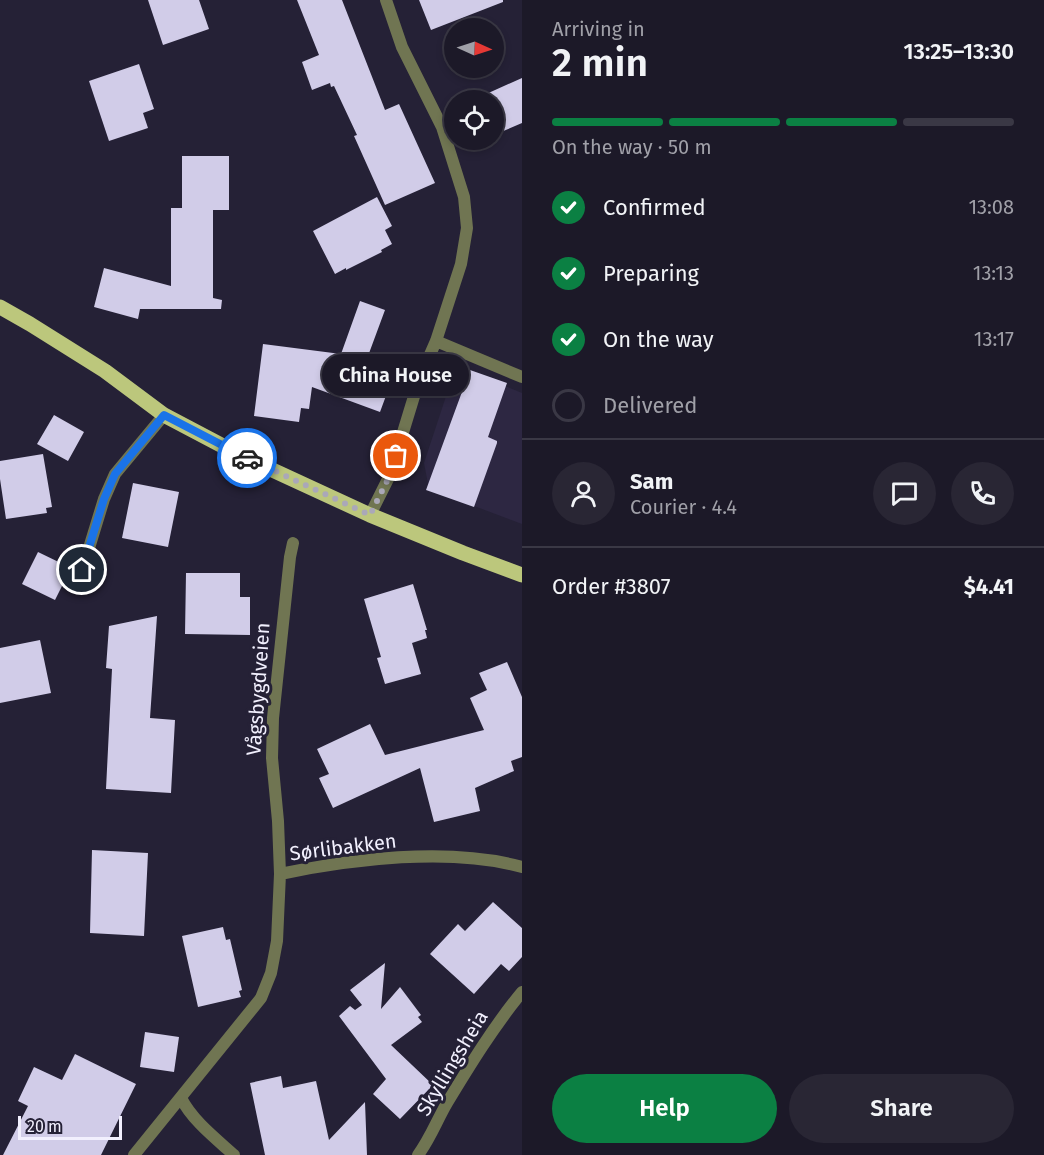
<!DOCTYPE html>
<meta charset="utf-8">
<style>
:root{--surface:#1c1928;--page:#292634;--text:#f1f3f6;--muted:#a0a0a8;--line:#3a3845;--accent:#0b8043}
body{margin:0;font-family:"Fira Sans",sans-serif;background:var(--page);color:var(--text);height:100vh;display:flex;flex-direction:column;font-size:22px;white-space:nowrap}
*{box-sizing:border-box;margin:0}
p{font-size:20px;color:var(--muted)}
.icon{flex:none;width:33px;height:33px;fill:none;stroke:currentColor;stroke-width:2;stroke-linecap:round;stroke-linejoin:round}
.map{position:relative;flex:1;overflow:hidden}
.sheet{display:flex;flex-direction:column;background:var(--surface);width:522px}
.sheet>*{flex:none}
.needle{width:39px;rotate:93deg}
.fabs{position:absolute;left:444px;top:18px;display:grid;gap:12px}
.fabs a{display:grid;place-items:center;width:60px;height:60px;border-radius:50%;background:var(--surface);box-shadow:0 3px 9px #0003,0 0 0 2px var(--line);font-size:30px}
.scale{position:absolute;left:18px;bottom:15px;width:104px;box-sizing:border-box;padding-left:6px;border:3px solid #f2f0fe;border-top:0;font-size:16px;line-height:21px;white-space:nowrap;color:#f2f0fe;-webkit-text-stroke:4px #252136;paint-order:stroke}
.pin{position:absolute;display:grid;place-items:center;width:51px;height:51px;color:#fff;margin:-26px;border:3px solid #fff;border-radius:50%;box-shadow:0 2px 6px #0007}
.courier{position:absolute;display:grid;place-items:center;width:60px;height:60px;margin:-30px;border:4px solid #1a73e8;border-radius:50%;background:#fff;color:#222;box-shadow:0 2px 8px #0007}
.bubble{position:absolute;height:42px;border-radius:21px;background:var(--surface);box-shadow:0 3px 9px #0003,0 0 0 2px var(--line);font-size:20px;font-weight:600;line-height:42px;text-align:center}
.head em{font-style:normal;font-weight:600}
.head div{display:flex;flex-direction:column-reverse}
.head{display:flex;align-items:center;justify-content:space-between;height:102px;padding:0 30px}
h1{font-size:39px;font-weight:600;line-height:45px}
.bar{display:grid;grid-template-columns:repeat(4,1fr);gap:9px 6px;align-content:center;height:72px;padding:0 30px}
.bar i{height:8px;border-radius:4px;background:var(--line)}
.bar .selected{background:var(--accent)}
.bar p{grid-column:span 4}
.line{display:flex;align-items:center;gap:15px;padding:0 30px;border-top:2px solid var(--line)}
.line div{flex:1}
.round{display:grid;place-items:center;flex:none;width:63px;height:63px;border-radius:32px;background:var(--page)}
ol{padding:0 30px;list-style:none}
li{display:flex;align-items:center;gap:18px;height:66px}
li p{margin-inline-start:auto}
li .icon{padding:6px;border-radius:50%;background:var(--accent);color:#fff;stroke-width:4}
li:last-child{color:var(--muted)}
li i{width:33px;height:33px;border:3px solid var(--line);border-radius:50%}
.primary-button{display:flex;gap:12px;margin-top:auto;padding:12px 30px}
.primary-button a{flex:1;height:69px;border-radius:36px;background:var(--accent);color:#fff;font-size:24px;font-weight:600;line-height:69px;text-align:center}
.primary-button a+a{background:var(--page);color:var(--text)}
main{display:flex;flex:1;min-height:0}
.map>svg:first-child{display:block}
.built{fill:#2d2742}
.building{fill:#d1cce8}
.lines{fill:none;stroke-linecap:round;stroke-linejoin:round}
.lane{stroke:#707552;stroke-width:12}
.street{stroke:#707552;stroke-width:12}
.primary{stroke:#bcc77c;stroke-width:15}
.done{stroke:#aaa8b8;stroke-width:6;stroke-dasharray:0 10.8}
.route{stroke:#1a73e8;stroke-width:8}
.labels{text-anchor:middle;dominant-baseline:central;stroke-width:6;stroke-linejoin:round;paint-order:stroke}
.street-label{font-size:20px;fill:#f2f0fe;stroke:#252136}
</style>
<main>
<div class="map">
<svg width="522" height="1155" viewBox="0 0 522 1155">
<rect width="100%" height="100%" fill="#252136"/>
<path class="built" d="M 456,366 L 522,393 L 522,524 L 429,489 L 424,463 Z"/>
<path class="building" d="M 148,0 L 199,0 L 209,29 L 163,45 Z
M 297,0 L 342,0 L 385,110 L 399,104 L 435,183 L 385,205 L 354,136 L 357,135 L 334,86 L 331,87 L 330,83 L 312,90 L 302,62 L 319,55 Z
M 419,0 L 503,0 L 503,2 L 431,30 Z
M 139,64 L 154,109 L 143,113 L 148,128 L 109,141 L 89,81 Z
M 522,78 L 522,123 L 501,132 L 494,116 L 494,100 L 487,100 L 484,95 Z
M 182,156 L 229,156 L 229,210 L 213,210 L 213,298 L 222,300 L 221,309 L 140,309 L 138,319 L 94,307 L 104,268 L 171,286 L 171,208 L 182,208 Z
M 377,197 L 392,226 L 385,230 L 392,244 L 381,250 L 382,252 L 346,270 L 346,268 L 335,274 L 313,231 Z
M 360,301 L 385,310 L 368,356 L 397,366 L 380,412 L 312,387 L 309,409 L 301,408 L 299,422 L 254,416 L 263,344 L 341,354 Z
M 470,370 L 507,383 L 488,437 L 497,441 L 497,443 L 474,507 L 426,490 Z
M 54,415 L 84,432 L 68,461 L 37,444 Z
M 43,454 L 52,507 L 46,508 L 47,513 L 6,519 L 0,479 L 0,461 Z
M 133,483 L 179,492 L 168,547 L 122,538 Z
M 38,552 L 71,568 L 55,600 L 22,584 Z
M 186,573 L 240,573 L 240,597 L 250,597 L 250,635 L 185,634 Z
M 413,584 L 427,630 L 425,630 L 427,638 L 412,643 L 421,674 L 385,684 L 377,658 L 381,657 L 364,599 Z
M 157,616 L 150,718 L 175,720 L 171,793 L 106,789 L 112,669 L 106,668 L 109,626 Z
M 40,640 L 51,693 L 0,703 L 0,648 Z
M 507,662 L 522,697 L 522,757 L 511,761 L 514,771 L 475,788 L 480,811 L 434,822 L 420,768 L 333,808 L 319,778 L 329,774 L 317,749 L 370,724 L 385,755 L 484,730 L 470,698 L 487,690 L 479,673 Z
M 92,850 L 148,853 L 144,936 L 90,933 Z
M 493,902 L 522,928 L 522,957 L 509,971 L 501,964 L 474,994 L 430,954 L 458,924 L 465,931 Z
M 223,927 L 226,940 L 230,939 L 242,990 L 239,991 L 241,997 L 198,1007 L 182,936 Z
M 385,963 L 381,1009 L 400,987 L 421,1015 L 418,1017 L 422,1022 L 391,1045 L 433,1085 L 400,1119 L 373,1094 L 386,1079 L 339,1016 L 350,1006 L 355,1010 L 362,1005 L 350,990 Z
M 145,1032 L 179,1037 L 174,1072 L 140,1067 Z
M 75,1054 L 136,1084 L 101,1155 L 3,1155 L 28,1106 L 18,1101 L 34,1067 L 62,1080 Z
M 281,1076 L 283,1088 L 316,1081 L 329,1140 L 365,1102 L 367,1155 L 265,1155 L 250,1083 Z"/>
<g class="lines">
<path class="lane" d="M 82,571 L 104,499 L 115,474 L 164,415
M 181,1098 C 192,1120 215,1138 234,1155"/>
<path class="street" d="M 436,341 L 522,377
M 370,515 L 390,475 L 419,380 L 436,341 L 461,264 L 467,228 L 464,197 L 442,127 L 402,47 L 386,0
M 280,874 L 278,821 L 272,758 L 273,718 L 290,557 L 293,543
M 134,1155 L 261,998 L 271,973 L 277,941 L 280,874 C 353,859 450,847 522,867
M 418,1155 C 430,1139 437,1120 447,1103 C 470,1065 494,1026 522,992"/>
<path class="primary" d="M 0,307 L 30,324 L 105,371 L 164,415 L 238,454 L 370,515 L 463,553 L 522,575"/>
</g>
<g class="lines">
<path class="done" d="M 247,458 L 370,515 L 390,475 L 396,456"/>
<path class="route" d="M 82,570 L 104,499 L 115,474 L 164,415 L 247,458"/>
</g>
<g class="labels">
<g class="street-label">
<text transform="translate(258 689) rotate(-86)">Vågsbygdveien</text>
<text transform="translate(343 847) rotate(-7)">Sørlibakken</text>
<text transform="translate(452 1063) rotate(-59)">Skyllingsheia</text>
</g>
</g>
</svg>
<div class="fabs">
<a><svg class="needle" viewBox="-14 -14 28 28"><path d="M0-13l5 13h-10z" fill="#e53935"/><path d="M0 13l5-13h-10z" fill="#a0a0a8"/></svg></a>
<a><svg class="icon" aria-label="locate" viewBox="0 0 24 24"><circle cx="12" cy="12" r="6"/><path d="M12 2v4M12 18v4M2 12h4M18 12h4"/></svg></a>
</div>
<div class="scale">20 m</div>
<div class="pin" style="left:396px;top:456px;background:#ea580c"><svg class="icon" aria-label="bag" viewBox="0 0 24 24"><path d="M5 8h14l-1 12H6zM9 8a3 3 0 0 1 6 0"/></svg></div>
<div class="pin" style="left:82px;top:570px;background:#1f2937"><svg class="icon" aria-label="home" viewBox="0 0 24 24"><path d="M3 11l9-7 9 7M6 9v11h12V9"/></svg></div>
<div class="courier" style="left:247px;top:458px"><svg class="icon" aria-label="car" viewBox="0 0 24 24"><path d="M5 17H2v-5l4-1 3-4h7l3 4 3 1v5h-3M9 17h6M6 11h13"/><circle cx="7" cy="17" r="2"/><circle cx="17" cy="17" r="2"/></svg></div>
<div class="bubble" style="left:322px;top:354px;width:147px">China House</div>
</div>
<section class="sheet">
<div class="head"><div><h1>2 min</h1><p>Arriving in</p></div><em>13:25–13:30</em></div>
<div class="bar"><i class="selected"></i><i class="selected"></i><i class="selected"></i><i></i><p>On the way · 50 m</p></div>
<ol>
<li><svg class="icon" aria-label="check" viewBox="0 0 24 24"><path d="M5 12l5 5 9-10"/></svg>Confirmed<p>13:08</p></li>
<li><svg class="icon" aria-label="check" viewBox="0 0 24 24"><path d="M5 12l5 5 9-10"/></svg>Preparing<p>13:13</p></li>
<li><svg class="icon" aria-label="check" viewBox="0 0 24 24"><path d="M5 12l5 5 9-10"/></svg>On the way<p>13:17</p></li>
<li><i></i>Delivered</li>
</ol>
<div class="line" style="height:108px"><a class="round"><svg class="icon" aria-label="person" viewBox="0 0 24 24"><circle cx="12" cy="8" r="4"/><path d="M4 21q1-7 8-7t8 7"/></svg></a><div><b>Sam</b><p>Courier · 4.4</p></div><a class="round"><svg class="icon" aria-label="chat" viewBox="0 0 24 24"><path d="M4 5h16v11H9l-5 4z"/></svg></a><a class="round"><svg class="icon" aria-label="phone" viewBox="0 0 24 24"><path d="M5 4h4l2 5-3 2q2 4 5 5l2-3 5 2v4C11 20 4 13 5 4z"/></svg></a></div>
<div class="line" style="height:78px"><div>Order #3807</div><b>$4.41</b></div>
<div class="primary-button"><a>Help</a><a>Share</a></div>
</section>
</main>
